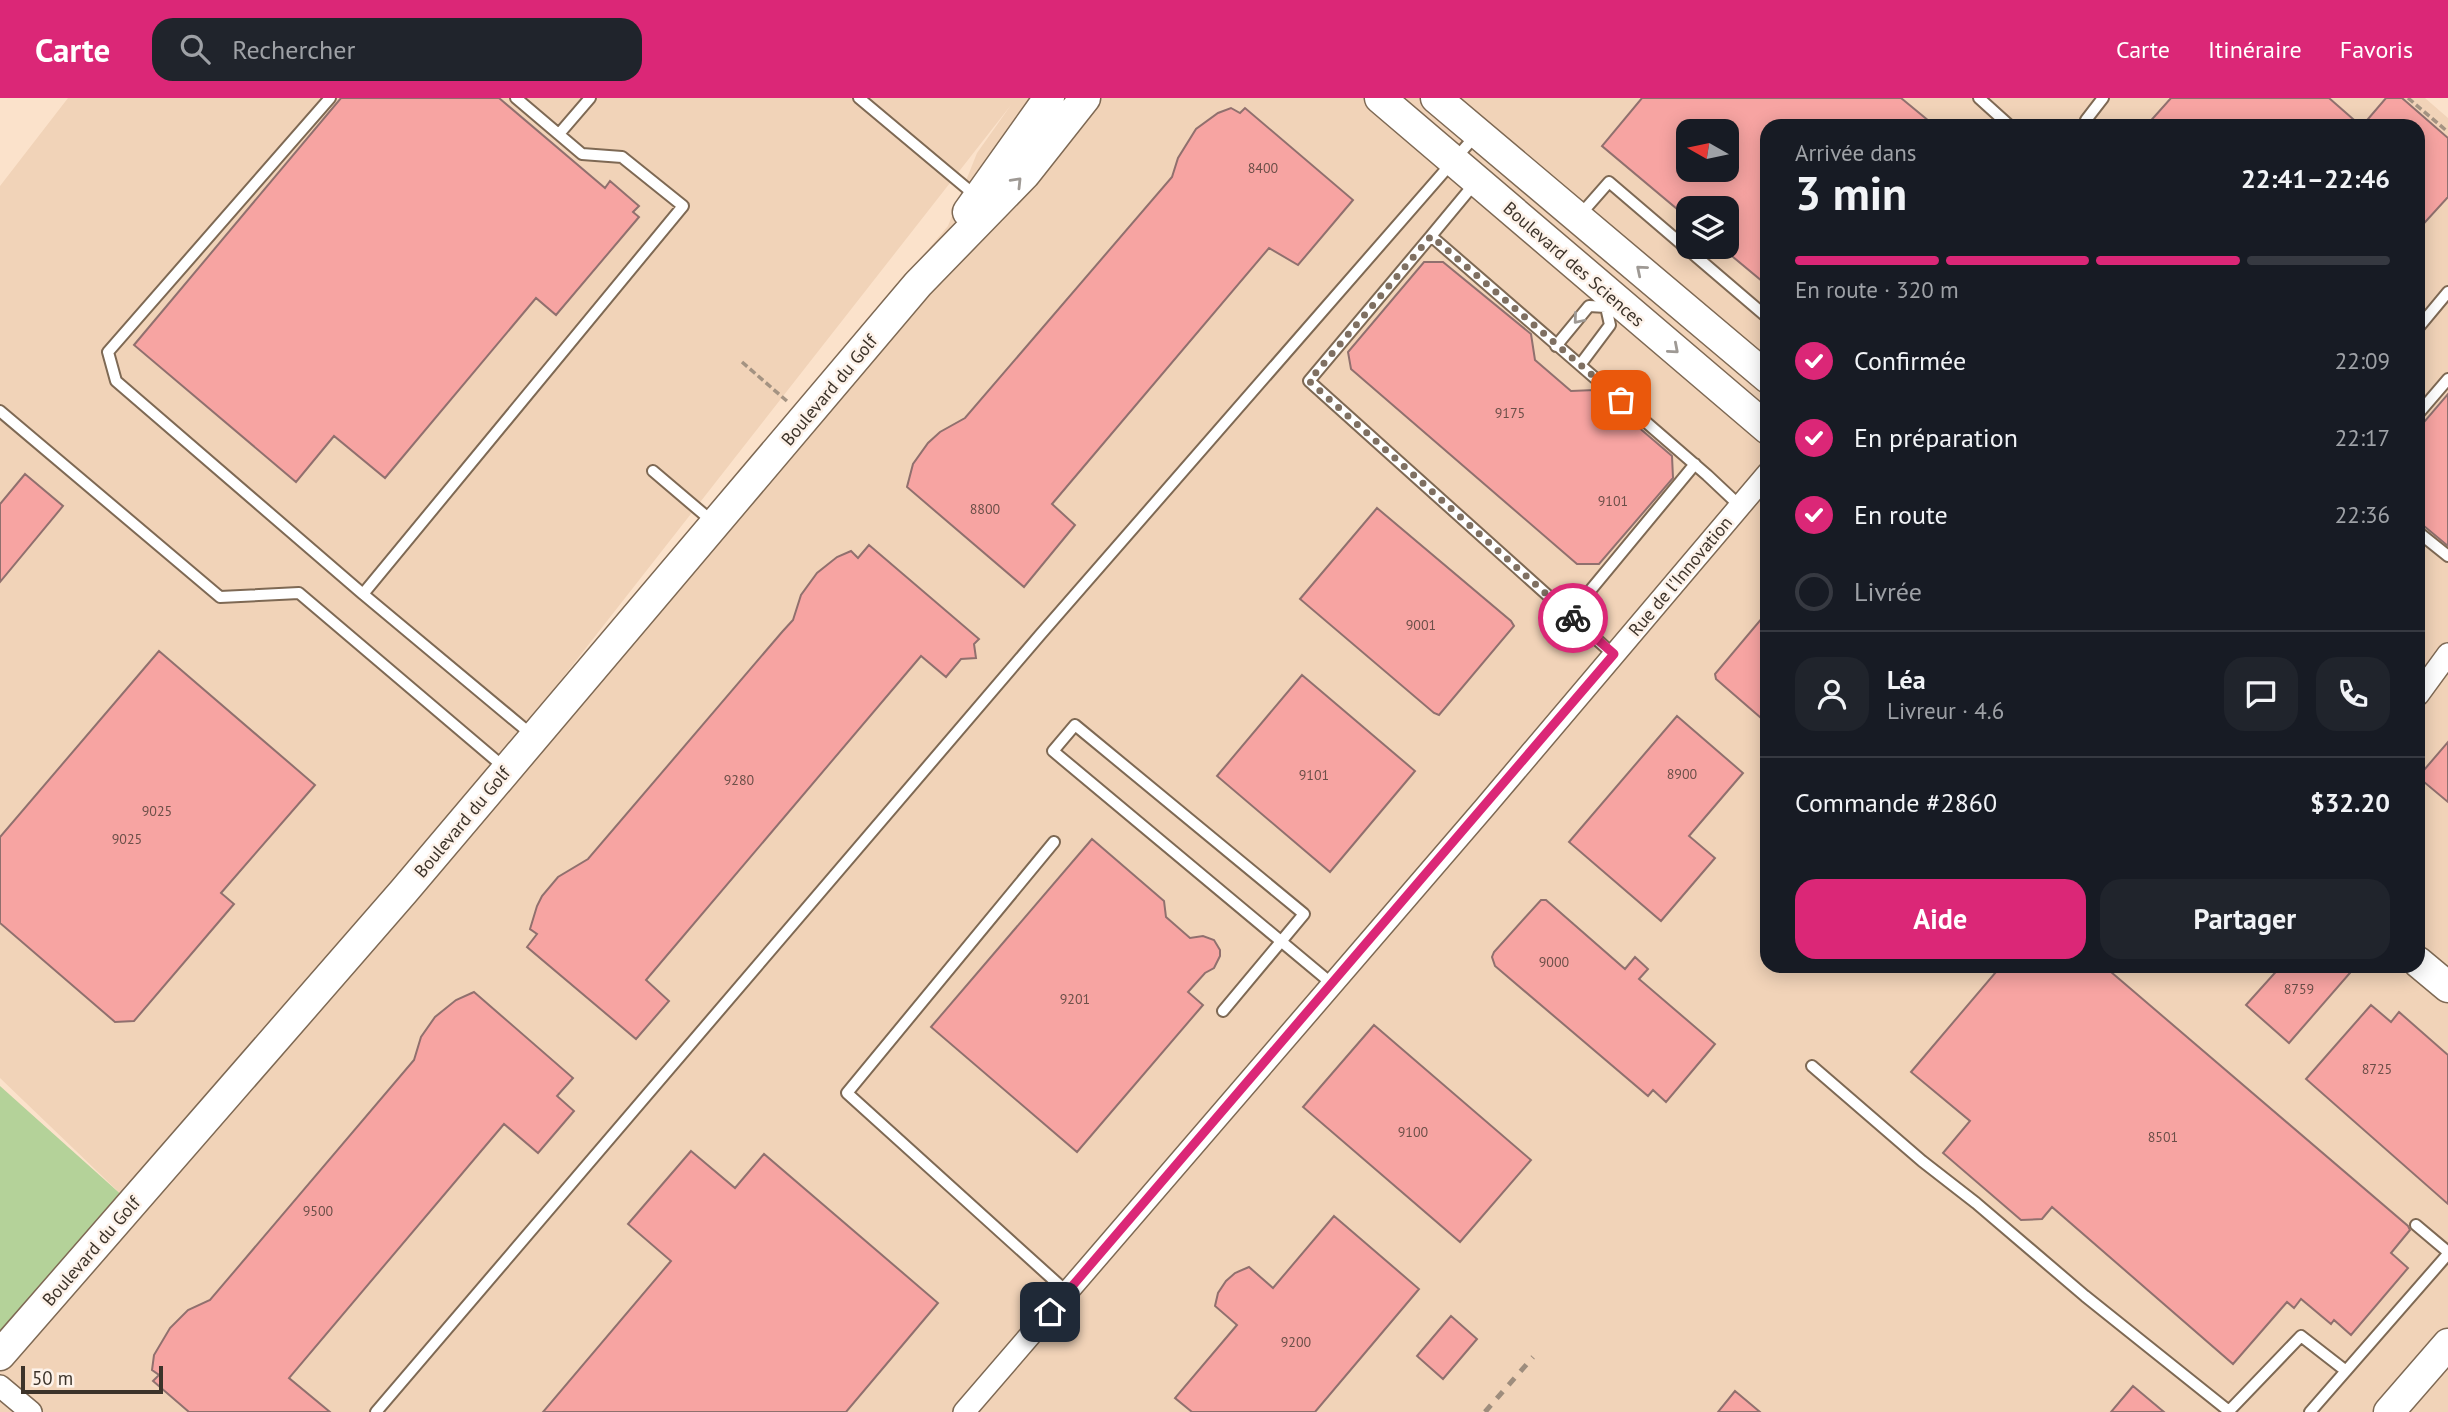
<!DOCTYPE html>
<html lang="fr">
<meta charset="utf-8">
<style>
:root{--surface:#171b24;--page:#20242c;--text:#f1f3f6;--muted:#9ea1a6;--line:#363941;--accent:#db2777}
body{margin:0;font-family:"PT Sans",sans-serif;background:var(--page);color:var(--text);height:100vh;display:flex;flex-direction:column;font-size:26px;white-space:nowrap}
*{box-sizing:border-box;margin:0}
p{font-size:23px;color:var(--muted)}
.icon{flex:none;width:38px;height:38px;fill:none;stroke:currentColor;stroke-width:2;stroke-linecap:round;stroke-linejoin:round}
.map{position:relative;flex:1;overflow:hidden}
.details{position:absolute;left:1760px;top:21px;width:665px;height:854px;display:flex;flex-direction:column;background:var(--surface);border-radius:21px;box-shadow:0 4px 18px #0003}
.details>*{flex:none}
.needle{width:46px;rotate:279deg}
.fabs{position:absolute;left:1676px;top:21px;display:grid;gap:14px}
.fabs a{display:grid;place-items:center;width:63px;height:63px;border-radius:14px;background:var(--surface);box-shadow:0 4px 18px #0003;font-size:35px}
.scale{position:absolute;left:21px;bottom:18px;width:142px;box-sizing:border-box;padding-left:7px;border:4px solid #3c332a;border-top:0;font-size:19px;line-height:24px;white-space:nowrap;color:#3c332a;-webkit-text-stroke:5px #fdf2e9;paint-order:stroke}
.pin{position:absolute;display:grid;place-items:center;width:60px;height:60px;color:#fff;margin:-30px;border-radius:14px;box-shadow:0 4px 10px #0006}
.courier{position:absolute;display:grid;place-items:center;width:70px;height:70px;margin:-35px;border:5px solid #db2777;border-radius:50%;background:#fff;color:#222;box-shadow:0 2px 9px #0007}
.headline em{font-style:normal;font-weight:700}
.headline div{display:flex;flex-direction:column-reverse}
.headline{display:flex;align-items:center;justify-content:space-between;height:119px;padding:0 35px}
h1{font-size:46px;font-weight:700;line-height:52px}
.bar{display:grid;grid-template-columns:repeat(4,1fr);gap:10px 7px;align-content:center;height:84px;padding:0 35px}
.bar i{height:9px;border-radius:5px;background:var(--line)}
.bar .current{background:var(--accent)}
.bar p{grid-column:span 4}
.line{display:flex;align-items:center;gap:18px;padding:0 35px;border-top:2px solid var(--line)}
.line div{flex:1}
.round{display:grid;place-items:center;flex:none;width:74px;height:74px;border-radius:21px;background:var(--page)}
ol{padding:0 35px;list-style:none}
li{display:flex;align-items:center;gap:21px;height:77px}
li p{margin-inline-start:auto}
li .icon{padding:7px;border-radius:50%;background:var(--accent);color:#fff;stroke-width:4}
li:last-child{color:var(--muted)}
li i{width:38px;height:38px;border:4px solid var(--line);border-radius:50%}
.action{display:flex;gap:14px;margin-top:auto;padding:14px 35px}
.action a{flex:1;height:80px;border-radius:21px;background:var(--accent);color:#fff;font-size:28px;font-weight:700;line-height:80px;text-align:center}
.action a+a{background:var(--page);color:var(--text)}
header{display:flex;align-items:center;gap:42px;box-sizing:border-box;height:98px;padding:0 35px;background:var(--accent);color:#fff}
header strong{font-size:33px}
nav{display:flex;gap:38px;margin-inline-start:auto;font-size:24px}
.search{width:490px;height:63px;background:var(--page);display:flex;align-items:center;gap:18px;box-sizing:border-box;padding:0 24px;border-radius:21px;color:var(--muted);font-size:26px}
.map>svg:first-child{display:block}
.built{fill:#f1d3b8;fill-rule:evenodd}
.green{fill:#b4d299}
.building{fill:#f7a4a2;stroke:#90706e;stroke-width:2;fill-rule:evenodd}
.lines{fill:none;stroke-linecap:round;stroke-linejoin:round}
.lane-casing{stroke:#7e6954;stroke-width:14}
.street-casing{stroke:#7e6954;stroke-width:24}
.secondary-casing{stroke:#7e6954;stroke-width:33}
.path{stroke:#a49382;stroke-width:3.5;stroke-dasharray:7 3.5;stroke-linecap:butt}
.lane{stroke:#fff;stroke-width:10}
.street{stroke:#fff;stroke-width:21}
.secondary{stroke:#fff;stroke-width:30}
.rail{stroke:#9e8d7d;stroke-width:5;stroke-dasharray:9 9;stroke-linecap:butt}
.oneway{stroke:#9e9994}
.done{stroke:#7f7062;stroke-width:7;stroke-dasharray:0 12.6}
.route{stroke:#db2777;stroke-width:9}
.labels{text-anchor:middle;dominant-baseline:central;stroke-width:5;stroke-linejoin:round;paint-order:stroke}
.number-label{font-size:14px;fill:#6b4f48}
.street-label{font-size:18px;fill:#3c332a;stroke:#fdf2e9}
</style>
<header>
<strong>Carte</strong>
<div class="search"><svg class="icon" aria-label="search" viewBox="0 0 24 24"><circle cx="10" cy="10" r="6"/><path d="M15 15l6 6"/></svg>Rechercher</div>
<nav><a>Carte</a><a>Itinéraire</a><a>Favoris</a></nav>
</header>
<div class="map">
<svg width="2448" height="1314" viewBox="0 0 2448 1314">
<rect width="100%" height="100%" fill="#fbe2cb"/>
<path class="built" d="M 68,0 L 2425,0 L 2448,20 L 2448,1314 L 0,1314 L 0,1246 L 125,1100 L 0,980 L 0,88 ZM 1011,7 L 977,55 L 948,128 L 528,624 ZM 1768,28 L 2418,28 L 2418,868 L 1768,868 ZM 1689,33 L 1727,33 L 1727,72 L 1689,72 ZM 1689,110 L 1727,110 L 1727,149 L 1689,149 Z"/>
<path class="green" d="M 0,988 L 125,1100 L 0,1254 Z"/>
<path class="building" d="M 341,0 L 499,0 L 605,90 L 610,83 L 639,108 L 633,114 L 639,119 L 556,217 L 536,200 L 385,380 L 334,338 L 296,384 L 134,247 Z
M 1642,0 L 1901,0 L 1935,28 L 1768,28 L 1768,188 L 1727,154 L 1727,110 L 1689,110 L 1689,121 L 1602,48 ZM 1689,33 L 1727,33 L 1727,72 L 1689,72 Z
M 2171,0 L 2329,0 L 2361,28 L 2146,28 Z
M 2386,0 L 2402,0 L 2448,40 L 2448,99 L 2418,132 L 2418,28 L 2362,28 Z
M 1231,10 L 1240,15 L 1245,10 L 1353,102 L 1298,167 L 1269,150 L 1052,406 L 1075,427 L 1024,489 L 907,389 L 913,366 L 928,345 L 940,334 L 965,320 L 1172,79 L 1178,60 L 1196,31 L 1218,15 Z
M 1424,164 L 1443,164 L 1531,236 L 1535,262 L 1571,293 L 1595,292 L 1672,358 L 1673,380 L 1599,466 L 1577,466 L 1351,271 L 1348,254 Z
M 2448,296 L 2448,448 L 2418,423 L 2418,331 Z
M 25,376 L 63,408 L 0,484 L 0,406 Z
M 1377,410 L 1511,523 L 1514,528 L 1439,617 L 1434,615 L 1300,501 Z
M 869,447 L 979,541 L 974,546 L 976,560 L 961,561 L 946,579 L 921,558 L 646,882 L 669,903 L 636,941 L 527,849 L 537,836 L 530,831 L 537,808 L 542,798 L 558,779 L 588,761 L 782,534 L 793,522 L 801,497 L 817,475 L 837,459 L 851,453 L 858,460 Z
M 1768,513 L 1768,626 L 1716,581 L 1715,576 Z
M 159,553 L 315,687 L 221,795 L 234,806 L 134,923 L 115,924 L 0,825 L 0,739 Z
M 1302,577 L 1415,673 L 1330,774 L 1217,678 Z
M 1677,618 L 1743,675 L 1689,738 L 1715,760 L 1661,823 L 1569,744 Z
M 2448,644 L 2448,704 L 2418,679 Z
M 1092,741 L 1164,803 L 1166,819 L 1190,840 L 1203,838 L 1214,842 L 1220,852 L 1220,858 L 1214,870 L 1205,875 L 1188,894 L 1203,907 L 1077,1054 L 931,929 Z
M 1541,802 L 1546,802 L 1625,871 L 1635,859 L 1648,871 L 1639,881 L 1715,946 L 1666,1004 L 1653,992 L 1648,998 L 1495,868 L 1492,859 L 1494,854 Z
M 2001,868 L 2104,868 L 2408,1128 L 2410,1132 L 2391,1155 L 2408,1170 L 2351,1237 L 2334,1222 L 2331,1226 L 2301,1201 L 2294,1210 L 2287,1204 L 2233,1266 L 2052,1109 L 2042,1121 L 2021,1122 L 1943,1055 L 1970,1023 L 1911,974 Z
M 2281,868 L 2356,868 L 2289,945 L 2246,907 Z
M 474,894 L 573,980 L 557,998 L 574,1013 L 538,1055 L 504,1026 L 289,1280 L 330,1314 L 189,1314 L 153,1283 L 159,1277 L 152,1272 L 154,1257 L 170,1230 L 188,1212 L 210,1202 L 414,962 L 421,939 L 435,919 L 456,902 Z
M 2371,907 L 2391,924 L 2399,914 L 2448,957 L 2448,1106 L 2306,981 Z
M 1374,927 L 1531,1062 L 1460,1144 L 1303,1009 Z
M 691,1053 L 735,1090 L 764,1056 L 938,1205 L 846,1314 L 543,1314 L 671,1163 L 628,1126 Z
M 1334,1118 L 1419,1191 L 1315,1314 L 1192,1314 L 1175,1300 L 1237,1227 L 1215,1208 L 1218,1195 L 1226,1183 L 1235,1175 L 1249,1169 L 1273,1190 Z
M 1451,1218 L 1477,1241 L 1443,1281 L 1417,1258 Z
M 2133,1288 L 2164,1314 L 2111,1314 Z
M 1735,1293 L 1760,1314 L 1718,1314 Z"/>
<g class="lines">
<g class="lane-casing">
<path id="lane" d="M 330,0 L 108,254 L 116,283 L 363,496
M 516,0 L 582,56 L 622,59 L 683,108 L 363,496 L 532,637
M 859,0 L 976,98
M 1979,0 L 2010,28
M 2093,28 L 2086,22 L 2103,0
M 559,36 L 590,0
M 1475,85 L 1431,138 L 1707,377 L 1740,408
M 1580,117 L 1609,84 L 1768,220
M 1431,138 L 1309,283 L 1614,557
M 2418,230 L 2448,194
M 1556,248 L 1589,208 L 1606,209
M 1580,267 L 1610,227 L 1606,209
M 0,313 L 220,499 L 299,495 L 505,670
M 2418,316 L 2448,281
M 653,373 L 713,424
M 2418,434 L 2448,458
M 1570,517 L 1695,366
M 1054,744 L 847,995 L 1067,1194
M 1223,913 L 1304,816 L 1075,627 L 1053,653 L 1331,885
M 1812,968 L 1922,1063 L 1976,1105 L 2085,1198 L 2230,1314
M 2416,1127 L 2448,1154
M 2229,1313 L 2301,1238 L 2346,1273
M 376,1314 L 1040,537 L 1476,37
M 2310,1314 L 2448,1156"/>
</g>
<g class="street-casing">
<path id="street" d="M 2418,597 L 2448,556
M 0,1288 L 31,1314
M 964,1314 L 1485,709 L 1768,375"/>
</g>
<g class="secondary-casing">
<path id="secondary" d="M 1380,0 L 1768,331
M 1436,0 L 1768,280
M 968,114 L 1049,0
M 2418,864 L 2448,889
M 0,1257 L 404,793 L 918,186 L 1025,76 L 1085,0
M 2389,1314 L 2448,1246"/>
</g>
<path class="path" d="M 2408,0 L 2448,34
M 742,264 L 788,304"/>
<use href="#lane" class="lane"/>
<use href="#street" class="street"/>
<use href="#secondary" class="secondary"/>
<path class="rail" d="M 1485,1314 L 1533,1259"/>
</g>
<defs><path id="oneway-chevron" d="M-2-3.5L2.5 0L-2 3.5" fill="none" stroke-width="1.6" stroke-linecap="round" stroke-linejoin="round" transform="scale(1.75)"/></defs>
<g class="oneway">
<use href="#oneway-chevron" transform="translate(1017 84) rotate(-46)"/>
<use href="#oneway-chevron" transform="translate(1641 172) rotate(-140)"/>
<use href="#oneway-chevron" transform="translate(1578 221) rotate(130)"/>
<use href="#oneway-chevron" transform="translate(1674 251) rotate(41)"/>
</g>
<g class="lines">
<path class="done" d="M 1573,520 L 1309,283 L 1431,138 L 1621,302"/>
<path class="route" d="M 1050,1214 L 1614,556 L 1573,520"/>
</g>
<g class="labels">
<g class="number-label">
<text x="1263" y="70">8400</text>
<text x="1510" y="315">9175</text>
<text x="1613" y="403">9101</text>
<text x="985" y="411">8800</text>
<text x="1421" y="527">9001</text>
<text x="1682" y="676">8900</text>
<text x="1314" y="677">9101</text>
<text x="739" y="682">9280</text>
<text x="157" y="713">9025</text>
<text x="127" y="741">9025</text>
<text x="1554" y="864">9000</text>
<text x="2299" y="891">8759</text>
<text x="1075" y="901">9201</text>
<text x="2377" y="971">8725</text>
<text x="1413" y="1034">9100</text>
<text x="2163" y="1039">8501</text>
<text x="318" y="1113">9500</text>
<text x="1296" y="1244">9200</text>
</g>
<g class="street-label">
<text transform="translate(1574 166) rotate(41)">Boulevard des Sciences</text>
<text transform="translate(829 292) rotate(-50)">Boulevard du Golf</text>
<text transform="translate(1680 478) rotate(-50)">Rue de l'Innovation</text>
<text transform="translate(462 724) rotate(-50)">Boulevard du Golf</text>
<text transform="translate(91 1153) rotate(-49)">Boulevard du Golf</text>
</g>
</g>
</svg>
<div class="fabs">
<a><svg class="needle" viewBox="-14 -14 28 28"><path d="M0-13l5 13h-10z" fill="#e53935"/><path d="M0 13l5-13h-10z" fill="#9ea1a6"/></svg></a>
<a><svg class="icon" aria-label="layers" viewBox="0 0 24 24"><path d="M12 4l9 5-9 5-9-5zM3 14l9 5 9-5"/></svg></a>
</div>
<div class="scale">50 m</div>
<div class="pin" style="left:1621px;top:302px;background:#ea580c"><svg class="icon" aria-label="bag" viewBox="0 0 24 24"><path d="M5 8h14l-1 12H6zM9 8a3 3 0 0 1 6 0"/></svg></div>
<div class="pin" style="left:1050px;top:1214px;background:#1f2937"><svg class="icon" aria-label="home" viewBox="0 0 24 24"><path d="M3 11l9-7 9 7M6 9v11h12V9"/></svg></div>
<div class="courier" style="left:1573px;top:520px"><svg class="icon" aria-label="bike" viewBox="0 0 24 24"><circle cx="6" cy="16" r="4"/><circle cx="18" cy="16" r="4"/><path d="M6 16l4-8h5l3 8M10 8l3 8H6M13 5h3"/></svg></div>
<section class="details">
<div class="headline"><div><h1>3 min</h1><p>Arrivée dans</p></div><em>22:41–22:46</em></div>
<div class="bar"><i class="current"></i><i class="current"></i><i class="current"></i><i></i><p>En route · 320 m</p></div>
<ol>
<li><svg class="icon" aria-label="check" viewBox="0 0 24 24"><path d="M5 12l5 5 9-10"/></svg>Confirmée<p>22:09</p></li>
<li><svg class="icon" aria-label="check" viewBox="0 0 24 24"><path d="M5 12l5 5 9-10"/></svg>En préparation<p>22:17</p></li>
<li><svg class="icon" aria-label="check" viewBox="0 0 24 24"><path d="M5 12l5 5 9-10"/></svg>En route<p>22:36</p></li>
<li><i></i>Livrée</li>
</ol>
<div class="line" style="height:126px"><a class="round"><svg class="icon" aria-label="person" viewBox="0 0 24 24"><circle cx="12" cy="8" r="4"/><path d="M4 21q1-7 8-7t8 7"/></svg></a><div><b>Léa</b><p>Livreur · 4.6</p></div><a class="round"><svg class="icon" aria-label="chat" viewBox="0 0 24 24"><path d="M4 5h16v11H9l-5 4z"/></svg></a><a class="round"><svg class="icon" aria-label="phone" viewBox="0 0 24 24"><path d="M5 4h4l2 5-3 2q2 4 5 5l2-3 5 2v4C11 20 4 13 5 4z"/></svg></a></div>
<div class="line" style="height:91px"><div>Commande #2860</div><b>$32.20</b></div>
<div class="action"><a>Aide</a><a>Partager</a></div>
</section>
</div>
